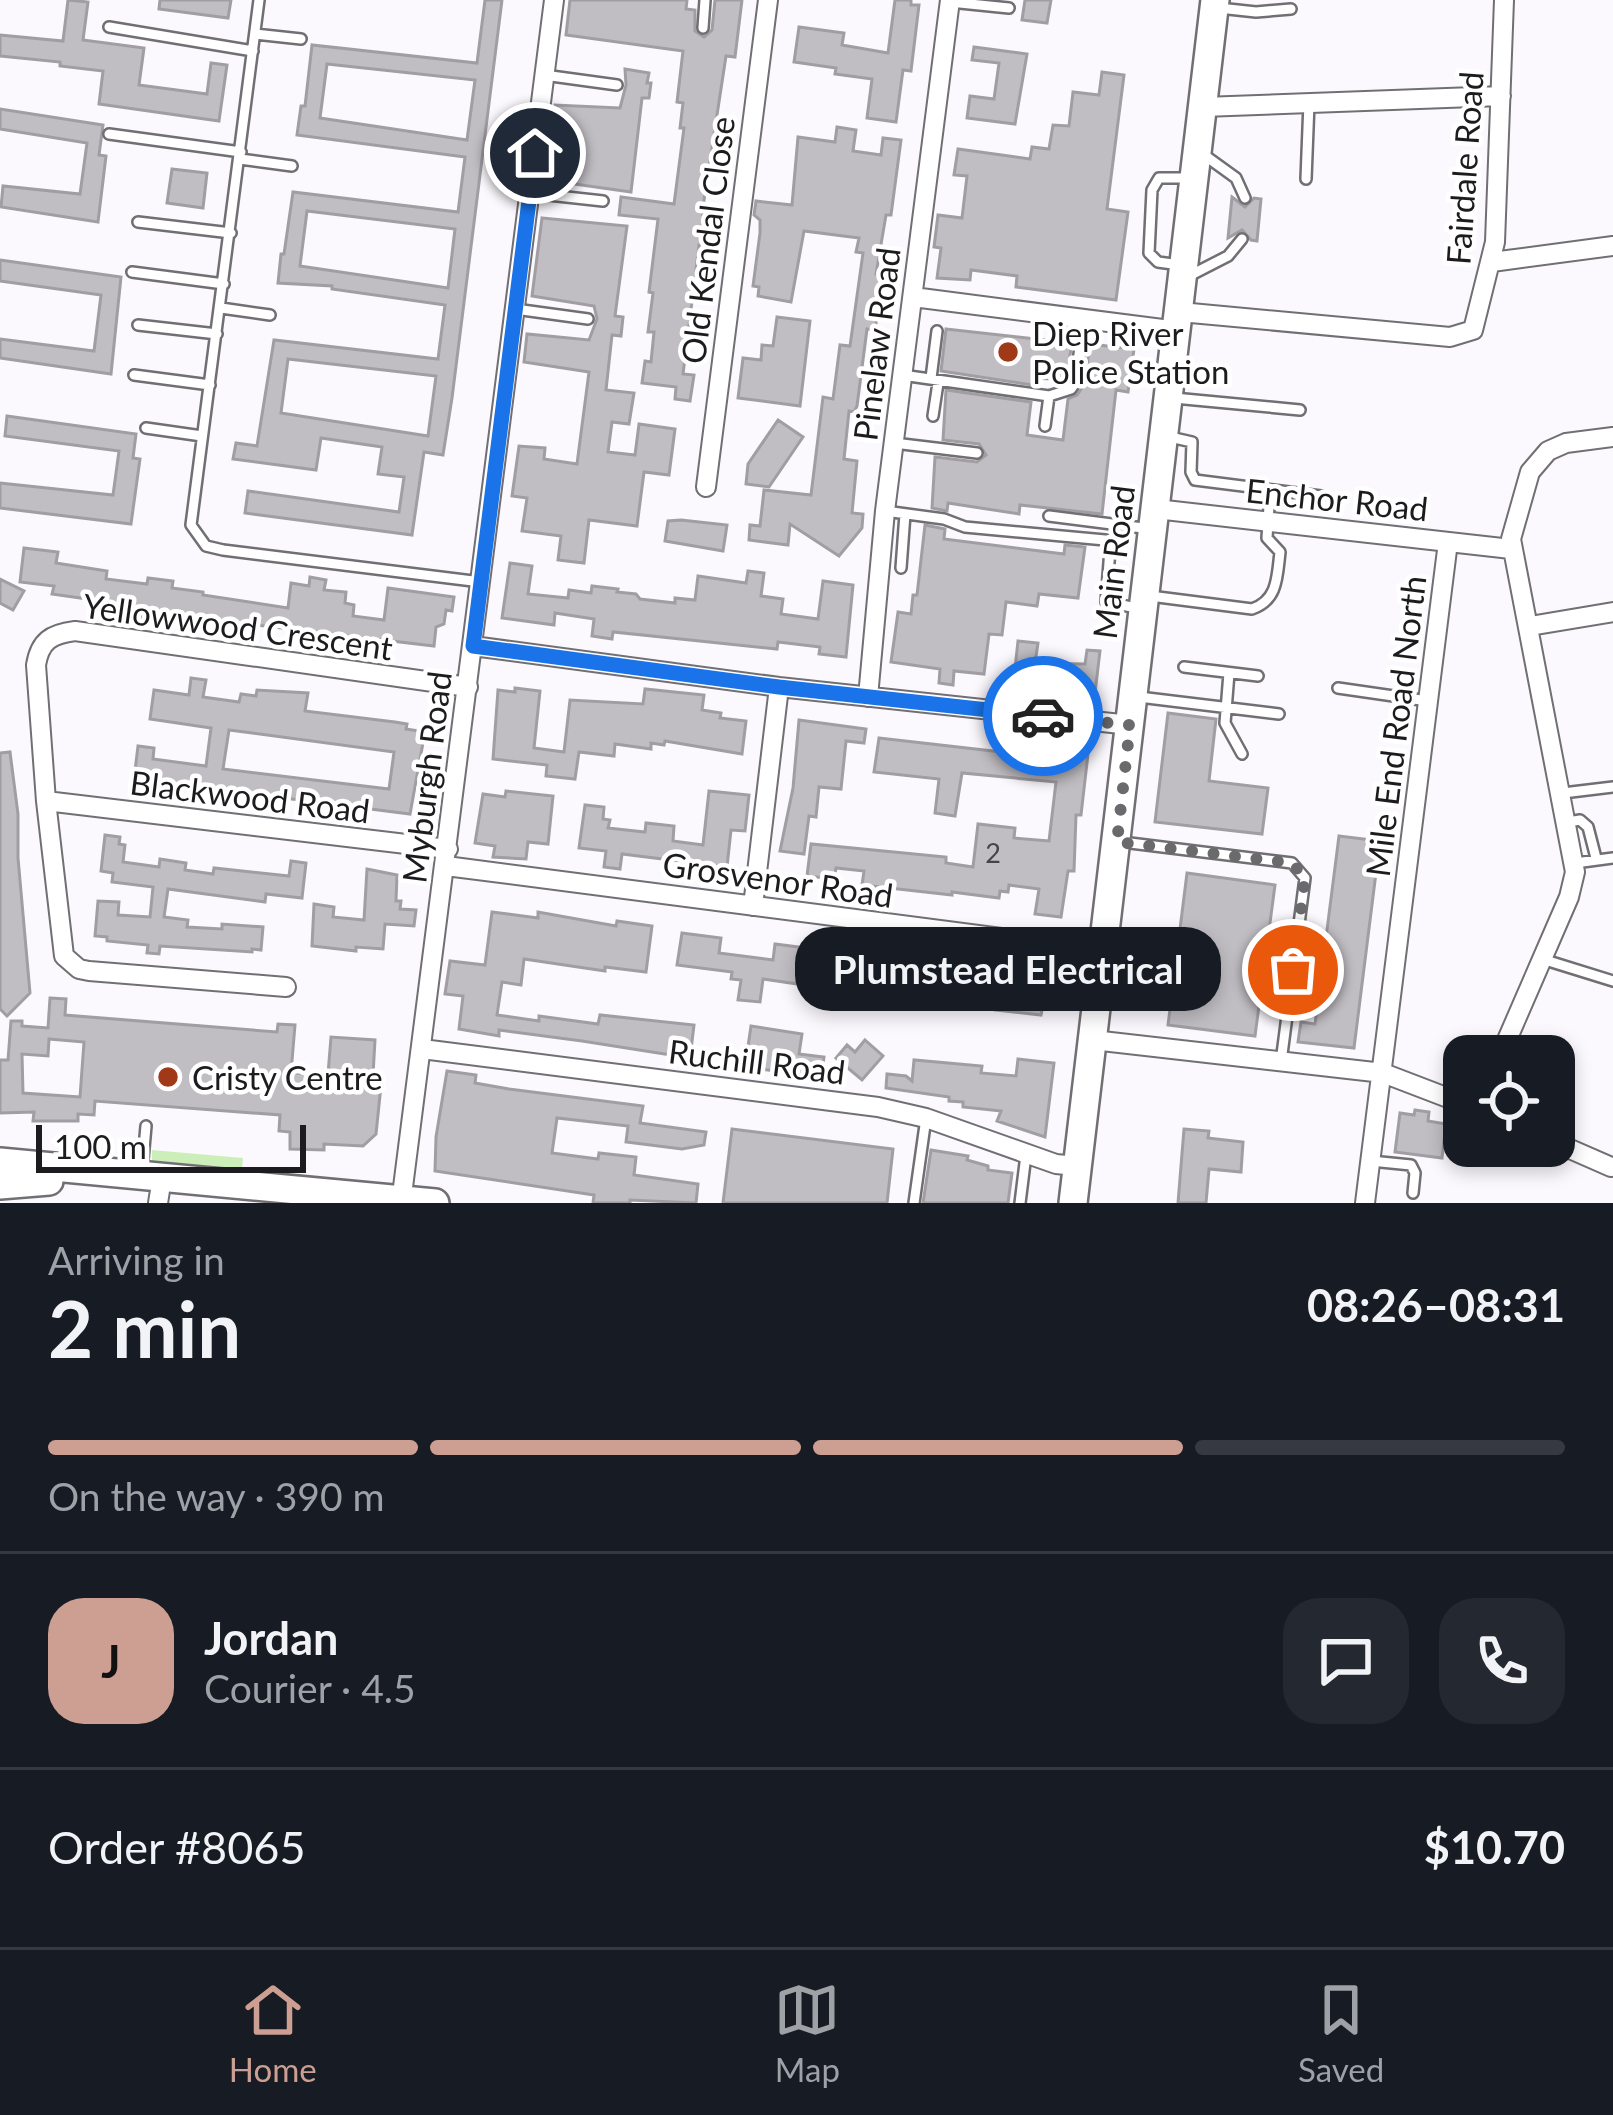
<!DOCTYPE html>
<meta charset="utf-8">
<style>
:root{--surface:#171b24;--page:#242831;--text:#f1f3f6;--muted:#9ea1a6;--line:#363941;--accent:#cd9f92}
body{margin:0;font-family:Lato,sans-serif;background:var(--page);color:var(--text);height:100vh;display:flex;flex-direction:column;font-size:45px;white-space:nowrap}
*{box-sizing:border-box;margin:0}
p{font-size:39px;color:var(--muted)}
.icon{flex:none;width:66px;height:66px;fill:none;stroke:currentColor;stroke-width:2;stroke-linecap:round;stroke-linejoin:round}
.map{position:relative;height:1203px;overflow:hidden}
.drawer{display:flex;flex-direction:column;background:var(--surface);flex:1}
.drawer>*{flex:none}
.tools{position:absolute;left:1443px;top:1035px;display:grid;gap:24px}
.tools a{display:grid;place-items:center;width:132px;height:132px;border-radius:24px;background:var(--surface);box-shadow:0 6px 18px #0003;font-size:60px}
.scale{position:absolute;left:36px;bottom:30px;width:270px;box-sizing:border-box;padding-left:12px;border:6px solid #1c1b1d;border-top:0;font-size:33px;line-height:42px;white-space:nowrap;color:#1c1b1d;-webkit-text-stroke:9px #fff;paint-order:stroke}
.pin{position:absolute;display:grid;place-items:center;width:102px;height:102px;color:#fff;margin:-51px;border:6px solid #fff;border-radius:50%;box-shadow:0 3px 12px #0007}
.courier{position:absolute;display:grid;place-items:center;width:120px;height:120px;margin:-60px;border:9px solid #1a73e8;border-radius:50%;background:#fff;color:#222;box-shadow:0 3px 15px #0007}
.bubble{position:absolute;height:84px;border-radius:36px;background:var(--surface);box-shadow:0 6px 18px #0003;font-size:39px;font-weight:700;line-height:84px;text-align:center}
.overview em{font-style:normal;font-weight:700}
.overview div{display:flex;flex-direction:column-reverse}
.overview{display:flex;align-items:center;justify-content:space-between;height:204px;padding:0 48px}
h1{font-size:78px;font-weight:700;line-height:90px}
.bar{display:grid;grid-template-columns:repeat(4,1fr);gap:18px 12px;align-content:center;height:144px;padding:0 48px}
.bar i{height:15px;border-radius:9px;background:var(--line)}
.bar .selected{background:var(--accent)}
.bar p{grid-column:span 4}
.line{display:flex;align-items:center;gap:30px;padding:0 48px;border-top:3px solid var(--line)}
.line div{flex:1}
.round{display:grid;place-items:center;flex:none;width:126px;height:126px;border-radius:36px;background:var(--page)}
.dock{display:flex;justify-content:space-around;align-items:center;height:168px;border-top:3px solid var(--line);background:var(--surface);font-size:33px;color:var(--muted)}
.dock a{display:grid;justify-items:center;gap:6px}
.dock .selected{color:var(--accent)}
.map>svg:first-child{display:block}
.green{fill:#ccefba}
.building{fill:#c0bec3;stroke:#a09ea3;stroke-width:3;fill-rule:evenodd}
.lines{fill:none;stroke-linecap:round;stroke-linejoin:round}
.lane-casing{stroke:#716f73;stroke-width:14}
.street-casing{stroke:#716f73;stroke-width:22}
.secondary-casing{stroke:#716f73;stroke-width:32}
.lane{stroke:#fff;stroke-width:9}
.street{stroke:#fff;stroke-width:18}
.secondary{stroke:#fff;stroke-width:27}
.done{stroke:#6a696c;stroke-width:12;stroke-dasharray:0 21.6}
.route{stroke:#1a73e8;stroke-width:15}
.poi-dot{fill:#a03917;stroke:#fff;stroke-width:4.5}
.labels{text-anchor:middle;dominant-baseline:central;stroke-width:9;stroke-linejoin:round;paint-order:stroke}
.number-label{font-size:27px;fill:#454446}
.street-label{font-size:33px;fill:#1c1b1d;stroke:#fff}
.poi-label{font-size:33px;fill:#1c1b1d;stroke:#fff;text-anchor:start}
</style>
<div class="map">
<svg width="1613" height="1203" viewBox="0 0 1613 1203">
<rect width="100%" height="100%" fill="#fcf9fe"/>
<path class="green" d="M 152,1150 L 243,1158 L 242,1169 L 152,1162 Z"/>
<path class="building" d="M 68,0 L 88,2 L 83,40 L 144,48 L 139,85 L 207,94 L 211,63 L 227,65 L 219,121 L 99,104 L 103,71 L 60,66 L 60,62 L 0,56 L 0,35 L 63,41 Z
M 160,0 L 231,0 L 228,18 L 159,9 Z
M 485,0 L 502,0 L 452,398 L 443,455 L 424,452 L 412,535 L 245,513 L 248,491 L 399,512 L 404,477 L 378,474 L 382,447 L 321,438 L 316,470 L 233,459 L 236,443 L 257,446 L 274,340 L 438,359 L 445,305 L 332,289 L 332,286 L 278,283 L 281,254 L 284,254 L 293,192 L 458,212 L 465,157 L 297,135 L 301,106 L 305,106 L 312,45 L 477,63 ZM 327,64 L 475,80 L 467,140 L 320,118 ZM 307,211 L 455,229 L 448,288 L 300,266 ZM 288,359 L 436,376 L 428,436 L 281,413 Z
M 570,0 L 687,0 L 686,9 L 695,10 L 695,31 L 704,37 L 712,30 L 715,0 L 742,0 L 735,57 L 726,56 L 703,207 L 702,229 L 717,231 L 715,247 L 699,245 L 683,374 L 694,375 L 690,401 L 675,399 L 676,387 L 642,383 L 645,361 L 651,362 L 654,332 L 648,332 L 653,293 L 649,292 L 658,219 L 619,215 L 621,197 L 674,204 L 684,128 L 680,128 L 683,103 L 677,102 L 683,51 L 566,35 Z
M 895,0 L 911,0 L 911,5 L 919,5 L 911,71 L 903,70 L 896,122 L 867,118 L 872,79 L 835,74 L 836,68 L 794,62 L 799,27 L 844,33 L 842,45 L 888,53 Z
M 1025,0 L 1051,0 L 1047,23 L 1022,20 Z
M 974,47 L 1027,54 L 1015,124 L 967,118 L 970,96 L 994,99 L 999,63 L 972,60 Z
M 625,69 L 649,73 L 647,83 L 651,83 L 649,98 L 642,98 L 631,192 L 546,180 L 555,105 L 620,108 L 626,85 Z
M 1102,72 L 1124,75 L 1107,209 L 1128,212 L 1116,300 L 1016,287 L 1017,276 L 971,270 L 970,280 L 937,278 L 941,248 L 934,247 L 938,215 L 962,218 L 967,176 L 954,175 L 958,149 L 1030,159 L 1032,147 L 1049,149 L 1053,125 L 1069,126 L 1073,92 L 1099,95 Z
M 0,109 L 103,125 L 99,155 L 106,156 L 98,222 L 1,207 L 3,186 L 80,194 L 87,143 L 0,129 Z
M 837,127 L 856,130 L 853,151 L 881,155 L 883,138 L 901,140 L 891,215 L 886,215 L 876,274 L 883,275 L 875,330 L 867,329 L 857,406 L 854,412 L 849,411 L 844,459 L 857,461 L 852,513 L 863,514 L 862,528 L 839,556 L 790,524 L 788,545 L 749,540 L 750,525 L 760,526 L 764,490 L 811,495 L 823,397 L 833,399 L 840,345 L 850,346 L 863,253 L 856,252 L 859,238 L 804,231 L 791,302 L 758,296 L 759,287 L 753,286 L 760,233 L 760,220 L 754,215 L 756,201 L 792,205 L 798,137 L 835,142 Z
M 172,169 L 207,173 L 203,208 L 167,203 Z
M 1232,197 L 1245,207 L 1254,198 L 1261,199 L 1257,241 L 1251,240 L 1242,230 L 1228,238 Z
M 542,218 L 627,226 L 615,316 L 623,317 L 621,336 L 612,335 L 606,390 L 634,393 L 629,424 L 612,422 L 608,452 L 635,455 L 639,424 L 675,429 L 669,475 L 644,472 L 637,526 L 589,520 L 584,563 L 558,560 L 561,536 L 522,531 L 527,498 L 512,496 L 519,446 L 545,448 L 544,459 L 577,464 L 589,372 L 524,362 L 527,334 L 589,340 L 597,319 L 594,306 L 532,296 Z
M 0,260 L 121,277 L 111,374 L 0,358 L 0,339 L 94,351 L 101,295 L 0,281 Z
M 777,317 L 810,321 L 800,406 L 738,398 L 743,358 L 761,360 L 762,345 L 773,346 Z
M 946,329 L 1072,343 L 1066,380 L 1034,378 L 1033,385 L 941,371 Z
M 1090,344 L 1134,349 L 1128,392 L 1116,390 L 1102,514 L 1020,505 L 1019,514 L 948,503 L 947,511 L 932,508 L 935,457 L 977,462 L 986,455 L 979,444 L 943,440 L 946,390 L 1031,402 L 1027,435 L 1063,440 L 1068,399 L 1077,395 L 1084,385 Z
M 7,416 L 136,434 L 133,458 L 140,459 L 131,524 L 0,508 L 0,483 L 113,495 L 119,451 L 5,436 Z
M 778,420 L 803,437 L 769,487 L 746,484 L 748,464 Z
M 681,520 L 727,525 L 723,551 L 665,541 L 668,521 Z
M 925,525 L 945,529 L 944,539 L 1064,554 L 1065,545 L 1085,547 L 1078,598 L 1039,594 L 1037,606 L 1006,602 L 1002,635 L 989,634 L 984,674 L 954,671 L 953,685 L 939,683 L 940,669 L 891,662 L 898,612 L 911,614 L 913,595 L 917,595 Z
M 24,548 L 58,552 L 56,563 L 107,571 L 106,579 L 147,584 L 148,578 L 173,581 L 172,588 L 203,592 L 203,595 L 288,608 L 291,583 L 309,586 L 310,577 L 326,580 L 324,590 L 346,592 L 345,603 L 354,605 L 353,616 L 384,620 L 388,588 L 454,597 L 452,611 L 446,610 L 444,624 L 436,627 L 434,646 L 164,614 L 163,623 L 141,620 L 142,611 L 86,602 L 87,599 L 52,594 L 54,586 L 20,582 Z
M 510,563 L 532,566 L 528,594 L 568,598 L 569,590 L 591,593 L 592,586 L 618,589 L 617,592 L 636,594 L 640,599 L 675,603 L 675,598 L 695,600 L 698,576 L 746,583 L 748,571 L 764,573 L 761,596 L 783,599 L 781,614 L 818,619 L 823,581 L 853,585 L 846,657 L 819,654 L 820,647 L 778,642 L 777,649 L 613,632 L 612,639 L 592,636 L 594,619 L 555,613 L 554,625 L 502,618 Z
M 0,579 L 24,591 L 13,610 L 0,603 Z
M 1018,641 L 1038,643 L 1035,663 L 1085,664 L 1087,650 L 1100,651 L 1095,693 L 1014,678 Z
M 191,678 L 206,680 L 203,697 L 239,702 L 241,694 L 256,696 L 257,690 L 308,693 L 305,711 L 395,722 L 407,724 L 406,729 L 425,732 L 410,814 L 134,779 L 138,746 L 154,748 L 153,759 L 206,766 L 211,728 L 150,719 L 154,690 L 189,695 ZM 229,730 L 394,752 L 389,789 L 223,769 Z
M 515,688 L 540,691 L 534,748 L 564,752 L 570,700 L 643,704 L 645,689 L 704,695 L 702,710 L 721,713 L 720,718 L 746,721 L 742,754 L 665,741 L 664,745 L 651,743 L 651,749 L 615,744 L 614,756 L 579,752 L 575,779 L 546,776 L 547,765 L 493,759 L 498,690 L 515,692 Z
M 1168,713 L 1216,719 L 1209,781 L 1268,788 L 1262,834 L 1155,822 Z
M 799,720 L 866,729 L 864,743 L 846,741 L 841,789 L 819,787 L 816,817 L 809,816 L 804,854 L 780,851 L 793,788 Z
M 879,738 L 1002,752 L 1003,743 L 1019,745 L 1019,750 L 1088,754 L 1081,815 L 1076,815 L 1074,871 L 1068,871 L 1061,917 L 1035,914 L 1039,889 L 1009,885 L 1008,892 L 1000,891 L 999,898 L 952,892 L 952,895 L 862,885 L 864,871 L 836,868 L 834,879 L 807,876 L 811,844 L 946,857 L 946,863 L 973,867 L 978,824 L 1015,828 L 1014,838 L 1049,841 L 1056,782 L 962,773 L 955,816 L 935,813 L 939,779 L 874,772 Z
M 10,752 L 18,814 L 18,858 L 30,993 L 7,1016 L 0,1009 L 0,753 Z
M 506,791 L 553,796 L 548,844 L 528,842 L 526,859 L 493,857 L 495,846 L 475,843 L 483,794 L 505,797 Z
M 709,791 L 749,795 L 745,831 L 731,830 L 727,867 L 622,854 L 620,869 L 604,867 L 606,851 L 579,848 L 585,805 L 604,807 L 603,819 L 610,820 L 608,828 L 645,832 L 646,823 L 674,826 L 673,841 L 703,845 Z
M 105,835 L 120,837 L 119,844 L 125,845 L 123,862 L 159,867 L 160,859 L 186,863 L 185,870 L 213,874 L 214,868 L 289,876 L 291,861 L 306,863 L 302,898 L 266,894 L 265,902 L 168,889 L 164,917 L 188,920 L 187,927 L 222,929 L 222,924 L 263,927 L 261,950 L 252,949 L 252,952 L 160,946 L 159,954 L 147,953 L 148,945 L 107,941 L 107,937 L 95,936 L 98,901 L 119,902 L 118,915 L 150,917 L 153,887 L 112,882 L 113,873 L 101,871 Z
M 1339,836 L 1380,841 L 1354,1048 L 1298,1042 L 1301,1022 L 1315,1024 Z
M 367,869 L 397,875 L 396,901 L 401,901 L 400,909 L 416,910 L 414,926 L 385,924 L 383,949 L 356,947 L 356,951 L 312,946 L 314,904 L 334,907 L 333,917 L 364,920 Z
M 1187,873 L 1275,885 L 1255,1036 L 1168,1025 Z
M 492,912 L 538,918 L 538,912 L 616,926 L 617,921 L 652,926 L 646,972 L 605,967 L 605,971 L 524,959 L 521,985 L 502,982 L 497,1015 L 539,1021 L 539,1016 L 598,1024 L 600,1015 L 694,1025 L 690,1058 L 582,1041 L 499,1030 L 499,1036 L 459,1029 L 463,996 L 445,994 L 450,961 L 485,965 Z
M 682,933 L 721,938 L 719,953 L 773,960 L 775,944 L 930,964 L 929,970 L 963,975 L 964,968 L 990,971 L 989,978 L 1029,984 L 1031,971 L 1060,975 L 1056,1007 L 1043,1006 L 1041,1015 L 995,1010 L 996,1003 L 926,993 L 925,1001 L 899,998 L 901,979 L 868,975 L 865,994 L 763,979 L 760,1002 L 738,1000 L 741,980 L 731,979 L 732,972 L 677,965 Z
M 50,998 L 66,999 L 65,1015 L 277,1032 L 278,1024 L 295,1025 L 291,1073 L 328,1074 L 331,1037 L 375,1040 L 373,1075 L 382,1076 L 376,1134 L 363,1146 L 324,1144 L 324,1150 L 290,1149 L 290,1132 L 279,1131 L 280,1115 L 95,1101 L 94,1115 L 78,1114 L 78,1121 L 33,1121 L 34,1112 L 0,1113 L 0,1060 L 8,1060 L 11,1021 L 22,1021 L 22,1026 L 48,1028 ZM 49,1039 L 84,1042 L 80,1097 L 23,1093 L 22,1054 L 48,1056 Z
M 751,1026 L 802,1034 L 799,1054 L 824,1057 L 822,1072 L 814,1071 L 813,1076 L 745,1067 Z
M 865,1040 L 883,1056 L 862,1080 L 836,1058 L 847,1045 L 855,1052 Z
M 1018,1059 L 1054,1063 L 1045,1137 L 997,1121 L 1001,1111 L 963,1107 L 963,1102 L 949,1101 L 949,1097 L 886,1088 L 887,1074 L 906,1076 L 912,1081 L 914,1060 L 982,1066 L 981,1073 L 1016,1076 Z
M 447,1071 L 476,1075 L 475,1083 L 509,1089 L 643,1106 L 640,1123 L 706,1132 L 704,1145 L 682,1149 L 626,1142 L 628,1126 L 557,1118 L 552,1153 L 598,1159 L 599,1153 L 636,1157 L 634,1175 L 698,1184 L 696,1203 L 630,1200 L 630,1203 L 593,1203 L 594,1195 L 435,1171 L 436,1137 Z
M 1415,1110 L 1429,1112 L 1428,1121 L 1446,1124 L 1442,1158 L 1395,1152 L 1400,1113 L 1414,1115 Z
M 732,1129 L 893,1149 L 887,1203 L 723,1203 Z
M 1184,1129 L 1209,1131 L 1208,1138 L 1243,1142 L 1241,1172 L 1209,1169 L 1206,1203 L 1178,1203 Z
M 931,1150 L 968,1156 L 967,1160 L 988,1166 L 988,1170 L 1012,1173 L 1008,1203 L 923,1203 Z"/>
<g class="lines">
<g class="lane-casing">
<path id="lane" d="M 259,0 L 191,525 L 206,546 L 223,550 L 481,582
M 950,2 L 1009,8
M 1219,8 L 1256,12 L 1291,9
M 109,27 L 253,51
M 703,28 L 705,0
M 255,34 L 301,39
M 544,75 L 617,85
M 109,134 L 241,152
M 1200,152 L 1236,178 L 1245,198
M 240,159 L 292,166
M 1306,179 L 1309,103
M 530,193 L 603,201
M 138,222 L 231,233
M 1180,265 L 1158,262 L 1149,253 L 1152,190 L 1159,178 L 1191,178
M 132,272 L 224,284
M 1189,276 L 1228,256 L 1242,239
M 221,308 L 270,315
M 515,309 L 588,319
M 138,325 L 217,334
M 134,375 L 210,385
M 902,375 L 1049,396 L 1071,389 L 1075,383 L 1084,319
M 931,378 L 937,331
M 1174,398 L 1300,410
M 933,416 L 938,383
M 1045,426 L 1049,396
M 146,428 L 202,436
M 1170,437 L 1192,442 L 1191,472 L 1195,480 L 1321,496
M 894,443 L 977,453
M 885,511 L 944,519 L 965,527 L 1105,540 L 1110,549 L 1106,602 L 1142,609
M 1049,516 L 1151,529
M 901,568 L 905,514
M 1150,596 L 1252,609 C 1278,600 1277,577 1280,552 L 1267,538 L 1270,490
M 1184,667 L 1258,676
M 1229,673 L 1225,723 L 1242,754
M 1338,688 L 1428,701
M 1139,697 L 1279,714
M 1563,793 L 1613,787
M 1568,822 L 1580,820 L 1588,827 L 1596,858
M 1122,842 L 1292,863 L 1305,878 L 1281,1062
M 1575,863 L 1613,858
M 1542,959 L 1613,981
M 1371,1161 L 1411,1165 L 1415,1173 L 1413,1193
M 142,1171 L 146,1126
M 914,1203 L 926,1118
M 1020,1203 L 1026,1155"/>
</g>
<g class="street-casing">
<path id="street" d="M 1203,107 L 1501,96
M 1492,262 L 1613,246
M 913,297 L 1178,331
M 1180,312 L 1450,337 L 1473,330 L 1495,242 L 1504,0
M 706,487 L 768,0
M 1156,509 L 1511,549
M 1530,626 L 1613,612
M 473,646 L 779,687 L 1130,725
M 868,697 L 885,511 L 950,0
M 46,801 L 448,849
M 446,866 L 1103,951
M 753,906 L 779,687
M 286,987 L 89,971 L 79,969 L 64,956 L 46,801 L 36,665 C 40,641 51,634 75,631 L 468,687
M 1093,1040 L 1383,1073 L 1464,1104
M 422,1049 L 878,1107 L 926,1118 L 1056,1164 L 1077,1166
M 1500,1056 L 1569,897 L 1575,872 L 1511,539 L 1530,472 L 1548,451 L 1566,443 L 1613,437
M 1554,1142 L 1611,1167
M 158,1203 L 162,1178
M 401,1203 L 554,0
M 1365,1203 L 1448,542"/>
</g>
<g class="secondary-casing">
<path id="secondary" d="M 0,1162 L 435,1203
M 0,1185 L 49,1181
M 1073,1203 L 1215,0"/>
</g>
<use href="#lane" class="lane"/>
<use href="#street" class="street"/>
<use href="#secondary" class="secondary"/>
</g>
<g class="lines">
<path class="done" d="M 1043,716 L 1130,725 L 1117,842 L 1292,863 L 1305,878 L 1293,970"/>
<path class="route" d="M 535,153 L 473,646 L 779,687 L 1043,716"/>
</g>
<g class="poi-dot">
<circle cx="1008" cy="352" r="12"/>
<circle cx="168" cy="1077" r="12"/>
</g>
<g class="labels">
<g class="number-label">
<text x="993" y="852">2</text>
</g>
<g class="street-label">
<text transform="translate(1464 168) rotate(-86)">Fairdale Road</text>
<text transform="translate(707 240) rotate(-83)">Old Kendal Close</text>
<text transform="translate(876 344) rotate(-83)">Pinelaw Road</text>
<text transform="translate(1337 499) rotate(6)">Enchor Road</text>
<text transform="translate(1113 562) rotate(-83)">Main Road</text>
<text transform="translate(238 626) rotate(8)">Yellowwood Crescent</text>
<text transform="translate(1395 726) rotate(-83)">Mile End Road North</text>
<text transform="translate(426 777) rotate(-83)">Myburgh Road</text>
<text transform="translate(250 796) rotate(7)">Blackwood Road</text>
<text transform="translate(778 879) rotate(8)">Grosvenor Road</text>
<text transform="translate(757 1061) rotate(7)">Ruchill Road</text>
</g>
<g class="poi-label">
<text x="1032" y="333">Diep River<tspan x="1032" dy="38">Police Station</tspan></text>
<text x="192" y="1077">Cristy Centre</text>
</g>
</g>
</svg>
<div class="tools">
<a><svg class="icon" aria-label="locate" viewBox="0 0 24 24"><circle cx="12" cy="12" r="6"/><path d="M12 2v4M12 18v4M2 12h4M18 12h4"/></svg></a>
</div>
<div class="scale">100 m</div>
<div class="pin" style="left:1293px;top:970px;background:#ea580c"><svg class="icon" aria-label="bag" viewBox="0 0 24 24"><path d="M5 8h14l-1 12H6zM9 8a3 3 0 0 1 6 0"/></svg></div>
<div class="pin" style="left:535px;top:153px;background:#1f2937"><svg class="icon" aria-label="home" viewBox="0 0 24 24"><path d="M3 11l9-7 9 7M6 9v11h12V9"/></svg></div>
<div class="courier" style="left:1043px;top:716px"><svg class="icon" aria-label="car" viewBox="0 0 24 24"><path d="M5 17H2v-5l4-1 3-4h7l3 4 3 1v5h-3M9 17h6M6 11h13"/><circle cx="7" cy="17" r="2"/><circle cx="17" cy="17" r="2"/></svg></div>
<div class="bubble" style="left:795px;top:927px;width:426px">Plumstead Electrical</div>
</div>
<section class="drawer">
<div class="overview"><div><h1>2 min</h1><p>Arriving in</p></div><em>08:26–08:31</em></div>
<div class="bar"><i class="selected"></i><i class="selected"></i><i class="selected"></i><i></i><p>On the way · 390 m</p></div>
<div class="line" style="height:216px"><b class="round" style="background:var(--accent);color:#111">J</b><div><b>Jordan</b><p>Courier · 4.5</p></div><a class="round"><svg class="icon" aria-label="chat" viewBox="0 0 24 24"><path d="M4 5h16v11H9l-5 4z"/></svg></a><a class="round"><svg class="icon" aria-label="phone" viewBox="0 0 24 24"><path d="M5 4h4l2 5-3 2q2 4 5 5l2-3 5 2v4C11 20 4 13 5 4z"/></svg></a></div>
<div class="line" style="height:156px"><div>Order #8065</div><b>$10.70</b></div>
</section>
<nav class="dock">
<a class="selected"><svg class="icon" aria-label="home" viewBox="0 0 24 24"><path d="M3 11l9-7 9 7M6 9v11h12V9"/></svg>Home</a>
<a><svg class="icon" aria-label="map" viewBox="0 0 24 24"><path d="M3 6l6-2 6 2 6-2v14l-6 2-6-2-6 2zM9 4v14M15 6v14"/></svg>Map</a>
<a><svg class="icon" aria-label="saved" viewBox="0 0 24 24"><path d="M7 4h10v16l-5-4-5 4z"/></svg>Saved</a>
</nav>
